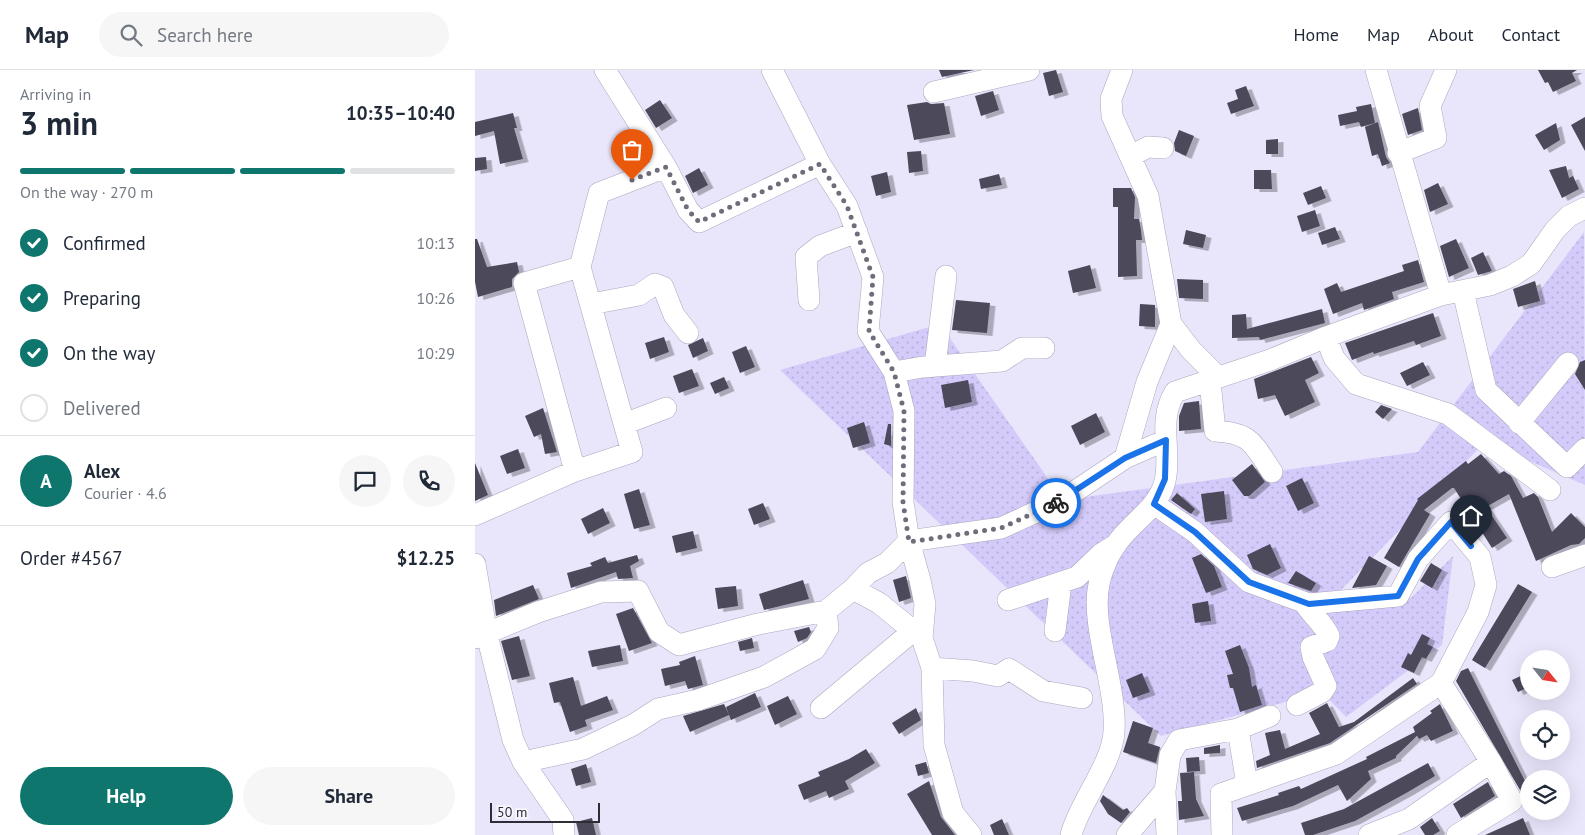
<!DOCTYPE html>
<meta charset="utf-8">
<style>
:root{--surface:#fff;--page:#f6f6f7;--text:#1f2937;--muted:#747a83;--line:#e0e1e3;--accent:#0f766e}
body{margin:0;font-family:"PT Sans",sans-serif;background:var(--page);color:var(--text);height:100vh;display:flex;flex-direction:column;font-size:19px;white-space:nowrap}
*{box-sizing:border-box;margin:0}
p{font-size:16px;color:var(--muted)}
.icon{flex:none;width:28px;height:28px;fill:none;stroke:currentColor;stroke-width:2;stroke-linecap:round;stroke-linejoin:round}
.map{position:relative;flex:1;overflow:hidden}
.panel{display:flex;flex-direction:column;background:var(--surface);width:475px}
.panel>*{flex:none}
.needle{width:32px;rotate:120deg}
.buttons{position:absolute;left:1045px;top:580px;display:grid;gap:10px}
.buttons a{display:grid;place-items:center;width:50px;height:50px;border-radius:50%;background:var(--surface);box-shadow:0 5px 20px #0002;font-size:25px}
.scale{position:absolute;left:15px;bottom:12px;width:110px;box-sizing:border-box;padding-left:5px;border:2px solid #2e2d35;border-top:0;font-size:14px;line-height:18px;white-space:nowrap;color:#2e2d35;-webkit-text-stroke:4px #f6f4fd;paint-order:stroke}
.pin{position:absolute;display:grid;place-items:center;width:42px;height:42px;color:#fff;margin:-51px -21px;border-radius:50% 50% 50% 0;rotate:-45deg;box-shadow:0 0 5px #0007}
.pin .icon{rotate:45deg}
.courier{position:absolute;display:grid;place-items:center;width:50px;height:50px;margin:-25px;border:4px solid #1a73e8;border-radius:50%;background:#fff;color:#222;box-shadow:0 1px 6px #0007}
.overview em{font-style:normal;font-weight:800}
.overview div{display:flex;flex-direction:column-reverse}
.overview{display:flex;align-items:center;justify-content:space-between;height:85px;padding:0 20px}
h1{font-size:32px;font-weight:800;line-height:38px}
.bar{display:grid;grid-template-columns:repeat(4,1fr);gap:8px 5px;align-content:center;height:60px;padding:0 20px}
.bar i{height:6px;border-radius:4px;background:var(--line)}
.bar .on{background:var(--accent)}
.bar p{grid-column:span 4}
.line{display:flex;align-items:center;gap:12px;padding:0 20px;border-top:1px solid var(--line)}
.line div{flex:1}
.round{display:grid;place-items:center;flex:none;width:52px;height:52px;border-radius:26px;background:var(--page)}
ol{padding:0 20px;list-style:none}
li{display:flex;align-items:center;gap:15px;height:55px}
li p{margin-inline-start:auto}
li .icon{padding:5px;border-radius:50%;background:var(--accent);color:#fff;stroke-width:4}
li:last-child{color:var(--muted)}
li i{width:28px;height:28px;border:2px solid var(--line);border-radius:50%}
.action{display:flex;gap:10px;margin-top:auto;padding:10px 20px}
.action a{flex:1;height:58px;border-radius:30px;background:var(--accent);color:#fff;font-size:20px;font-weight:800;line-height:58px;text-align:center}
.action a+a{background:var(--page);color:var(--text)}
header{display:flex;align-items:center;gap:30px;box-sizing:border-box;height:70px;padding:0 25px;background:var(--surface);border-bottom:1px solid var(--line)}
header strong{font-size:24px}
nav{display:flex;gap:28px;margin-inline-start:auto;font-size:18px}
.search{width:350px;height:45px;background:var(--page);display:flex;align-items:center;gap:12px;box-sizing:border-box;padding:0 18px;border-radius:28px;color:var(--muted);font-size:19px}
main{display:flex;flex:1;min-height:0}
.map>svg:first-child{display:block}
.grass{fill:url(#grass-dots)}
.building{fill:#4c485a;filter:url(#shadow)}
.lines{fill:none;stroke-linecap:round;stroke-linejoin:round}
.minor-casing{stroke:#aba7bc;stroke-width:22}
.minor{stroke:#fff;stroke-width:21}
.done{stroke:#6f6d7a;stroke-width:5;stroke-dasharray:0 9}
.route{stroke:#1a73e8;stroke-width:6}
</style>
<header>
<strong>Map</strong>
<div class="search"><svg class="icon" aria-label="search" viewBox="0 0 24 24"><circle cx="10" cy="10" r="6"/><path d="M15 15l6 6"/></svg>Search here</div>
<nav><a>Home</a><a>Map</a><a>About</a><a>Contact</a></nav>
</header>
<main>
<section class="panel">
<div class="overview"><div><h1>3 min</h1><p>Arriving in</p></div><em>10:35–10:40</em></div>
<div class="bar"><i class="on"></i><i class="on"></i><i class="on"></i><i></i><p>On the way · 270 m</p></div>
<ol>
<li><svg class="icon" aria-label="check" viewBox="0 0 24 24"><path d="M5 12l5 5 9-10"/></svg>Confirmed<p>10:13</p></li>
<li><svg class="icon" aria-label="check" viewBox="0 0 24 24"><path d="M5 12l5 5 9-10"/></svg>Preparing<p>10:26</p></li>
<li><svg class="icon" aria-label="check" viewBox="0 0 24 24"><path d="M5 12l5 5 9-10"/></svg>On the way<p>10:29</p></li>
<li><i></i>Delivered</li>
</ol>
<div class="line" style="height:90px"><b class="round" style="background:var(--accent);color:#fff">A</b><div><b>Alex</b><p>Courier · 4.6</p></div><a class="round"><svg class="icon" aria-label="chat" viewBox="0 0 24 24"><path d="M4 5h16v11H9l-5 4z"/></svg></a><a class="round"><svg class="icon" aria-label="phone" viewBox="0 0 24 24"><path d="M5 4h4l2 5-3 2q2 4 5 5l2-3 5 2v4C11 20 4 13 5 4z"/></svg></a></div>
<div class="line" style="height:65px"><div>Order #4567</div><b>$12.25</b></div>
<div class="action"><a>Help</a><a>Share</a></div>
</section>
<div class="map">
<svg width="1110" height="765" viewBox="0 0 1110 765">
<defs>
<pattern id="grass-dots" width="8" height="8" patternUnits="userSpaceOnUse" patternTransform="scale(1.25)"><rect width="8" height="8" fill="#d4cbfa"/><path d="M2 2h.1M6 6h.1" fill="none" stroke="#b6afd7" stroke-width="1.8" stroke-linecap="round"/></pattern>
<filter id="shadow"><feDropShadow dx="5.5" dy="3" stdDeviation="0" flood-color="#0004"/></filter>
</defs>
<rect width="100%" height="100%" fill="#e9e5fb"/>
<path class="grass" d="M 1109,162 L 1110,415 L 1010,372 L 866,520 L 936,528 L 978,486 L 967,575 L 871,647 L 847,622 L 686,666 L 305,300 L 465,254 L 588,430 L 943,382 Z"/>
<path class="building" d="M 464,0 L 499,0 L 467,7 Z
M 581,0 L 588,22 L 574,26 L 568,3 Z
M 1063,0 L 1102,0 L 1097,3 L 1101,11 L 1078,22 L 1073,12 L 1070,13 Z
M 771,16 L 779,36 L 756,44 L 752,33 L 763,29 L 760,20 Z
M 518,21 L 524,40 L 506,46 L 500,26 Z
M 185,30 L 197,48 L 181,58 L 170,40 Z
M 452,32 L 456,34 L 469,33 L 475,64 L 439,70 L 432,35 Z
M 896,34 L 900,53 L 886,57 L 884,52 L 865,56 L 863,45 L 882,41 L 881,37 Z
M 943,38 L 947,60 L 933,65 L 927,44 Z
M 38,43 L 42,58 L 39,58 L 48,89 L 25,94 L 19,61 L 0,66 L 0,52 Z
M 1110,47 L 1110,81 L 1096,55 Z
M 903,52 L 911,87 L 915,93 L 907,96 L 903,84 L 897,86 L 890,57 Z
M 1081,53 L 1085,70 L 1069,80 L 1060,65 Z
M 704,60 L 719,66 L 711,86 L 700,81 L 699,73 Z
M 803,69 L 803,84 L 791,84 L 791,70 Z
M 446,81 L 448,101 L 434,103 L 432,82 Z
M 11,87 L 12,99 L 0,101 L 0,88 Z
M 1091,96 L 1094,108 L 1098,106 L 1104,119 L 1087,128 L 1074,100 Z
M 224,98 L 233,115 L 218,123 L 210,106 Z
M 779,100 L 796,100 L 797,119 L 779,119 Z
M 412,102 L 416,122 L 401,126 L 396,106 Z
M 524,104 L 527,115 L 506,119 L 504,109 Z
M 963,113 L 973,134 L 955,142 L 949,120 Z
M 846,116 L 851,128 L 833,135 L 828,123 Z
M 638,118 L 656,118 L 660,127 L 659,149 L 664,149 L 666,160 L 667,170 L 661,170 L 662,206 L 643,207 L 643,137 L 638,137 Z
M 840,140 L 845,156 L 827,162 L 822,146 Z
M 860,157 L 865,169 L 847,175 L 843,163 Z
M 711,160 L 731,165 L 728,178 L 708,174 Z
M 0,169 L 2,169 L 12,197 L 42,192 L 44,202 L 37,209 L 37,217 L 3,227 L 0,212 Z
M 981,169 L 994,198 L 974,207 L 965,176 Z
M 1008,182 L 1017,201 L 1003,205 L 996,188 Z
M 943,190 L 949,212 L 917,222 L 919,229 L 889,240 L 887,233 L 858,244 L 849,219 L 862,213 L 866,222 L 929,201 L 927,195 Z
M 615,195 L 621,218 L 598,223 L 593,201 Z
M 702,209 L 728,210 L 728,229 L 704,228 Z
M 1060,211 L 1065,231 L 1043,237 L 1038,219 Z
M 481,230 L 515,233 L 512,263 L 477,260 Z
M 665,234 L 680,235 L 680,257 L 664,256 Z
M 847,239 L 850,253 L 785,270 L 784,267 L 757,268 L 757,245 L 771,244 L 772,259 Z
M 958,243 L 966,266 L 941,275 L 939,271 L 899,284 L 898,282 L 877,290 L 870,273 Z
M 189,267 L 194,282 L 175,289 L 170,273 Z
M 228,268 L 233,281 L 218,288 L 213,275 Z
M 271,276 L 280,297 L 265,303 L 257,282 Z
M 836,287 L 844,303 L 830,310 L 840,332 L 810,346 L 800,325 L 783,329 L 779,309 Z
M 1110,290 L 1110,320 L 1100,304 L 1105,292 Z
M 948,292 L 955,305 L 932,316 L 925,303 Z
M 217,299 L 224,316 L 204,323 L 198,306 Z
M 249,307 L 254,318 L 240,324 L 235,313 Z
M 493,310 L 497,332 L 470,338 L 466,315 Z
M 724,331 L 726,359 L 704,361 L 704,346 L 709,333 Z
M 906,335 L 917,339 L 908,349 L 900,342 Z
M 68,338 L 82,382 L 70,384 L 66,364 L 59,367 L 50,346 Z
M 621,343 L 630,362 L 605,375 L 596,356 Z
M 389,352 L 395,373 L 378,378 L 372,358 Z
M 413,354 L 416,354 L 416,376 L 409,374 Z
M 43,379 L 50,398 L 32,404 L 25,386 Z
M 1006,384 L 1024,404 L 1029,401 L 1036,406 L 1048,428 L 1059,423 L 1063,427 L 1077,462 L 1096,443 L 1110,457 L 1110,468 L 1104,474 L 1096,475 L 1061,491 L 1034,424 L 1011,437 L 1032,468 L 1017,478 L 979,418 L 977,418 L 949,440 L 955,444 L 924,497 L 909,488 L 943,430 L 942,429 L 991,391 L 993,394 Z
M 0,393 L 13,425 L 0,431 Z
M 777,394 L 790,412 L 774,426 L 769,426 L 757,410 Z
M 827,408 L 839,433 L 823,441 L 811,416 Z
M 164,419 L 175,455 L 159,459 L 149,424 Z
M 749,421 L 752,449 L 730,452 L 726,424 Z
M 702,423 L 720,439 L 716,444 L 696,430 Z
M 288,433 L 295,449 L 279,455 L 273,439 Z
M 128,438 L 135,453 L 113,464 L 106,449 Z
M 218,461 L 222,478 L 201,483 L 197,466 Z
M 795,474 L 806,498 L 792,505 L 778,499 L 772,485 Z
M 726,484 L 739,496 L 747,517 L 731,523 L 717,488 Z
M 162,485 L 164,491 L 155,496 L 158,508 L 143,509 L 141,502 L 96,518 L 92,503 L 117,496 L 115,493 L 130,487 L 133,493 Z
M 894,486 L 912,496 L 901,515 L 877,518 Z
M 956,493 L 967,500 L 957,518 L 945,511 Z
M 821,501 L 841,513 L 836,521 L 813,513 Z
M 431,506 L 436,528 L 424,532 L 418,510 Z
M 328,510 L 334,529 L 289,540 L 284,524 Z
M 1043,514 L 1057,522 L 1010,598 L 997,590 Z
M 58,515 L 64,529 L 21,546 L 19,530 Z
M 261,516 L 263,536 L 243,539 L 240,518 Z
M 733,531 L 736,551 L 720,553 L 717,534 Z
M 158,538 L 177,573 L 154,581 L 141,544 Z
M 334,557 L 336,562 L 332,568 L 323,572 L 319,561 Z
M 947,564 L 955,568 L 952,574 L 958,577 L 951,589 L 947,587 L 939,603 L 926,597 L 933,583 L 936,585 Z
M 44,566 L 55,606 L 37,610 L 26,571 Z
M 277,568 L 279,578 L 265,581 L 263,572 Z
M 145,575 L 148,591 L 117,597 L 113,581 Z
M 765,575 L 774,598 L 777,617 L 781,615 L 787,635 L 765,642 L 758,618 L 755,618 L 752,605 L 758,604 L 750,581 Z
M 220,586 L 228,615 L 213,619 L 210,611 L 190,616 L 186,599 L 205,595 L 204,592 Z
M 993,598 L 1054,719 L 1054,722 L 1048,725 L 981,611 L 986,601 Z
M 1054,602 L 1054,617 L 1043,622 L 1037,610 Z
M 667,603 L 675,622 L 658,628 L 651,610 Z
M 98,607 L 106,636 L 132,626 L 138,640 L 110,650 L 112,656 L 95,662 L 85,632 L 79,633 L 74,613 Z
M 938,608 L 942,614 L 855,673 L 782,698 L 781,691 L 795,685 L 790,663 L 805,660 L 810,679 L 845,664 L 834,643 L 852,633 L 864,657 L 879,652 Z
M 280,623 L 286,637 L 256,650 L 251,637 Z
M 313,626 L 322,644 L 300,655 L 292,636 Z
M 249,634 L 254,645 L 215,662 L 208,646 Z
M 965,634 L 978,661 L 956,671 L 952,665 L 944,669 L 942,666 L 921,686 L 921,688 L 893,701 L 896,709 L 872,731 L 863,715 L 818,736 L 767,751 L 762,738 L 804,725 L 803,723 L 824,716 L 826,719 L 892,689 L 891,687 L 940,662 L 938,657 L 957,643 L 955,641 Z
M 441,638 L 446,650 L 424,664 L 417,653 Z
M 658,651 L 678,658 L 673,673 L 685,677 L 681,693 L 648,682 Z
M 745,675 L 745,683 L 729,684 L 729,678 Z
M 391,679 L 400,693 L 370,711 L 374,719 L 354,728 L 351,721 L 329,730 L 323,715 L 345,706 L 343,702 L 374,689 Z
M 724,687 L 725,701 L 712,702 L 711,688 Z
M 451,692 L 454,703 L 443,706 L 440,695 Z
M 953,693 L 960,706 L 933,722 L 880,751 L 838,765 L 830,765 L 826,753 L 869,739 Z
M 111,694 L 116,712 L 101,716 L 96,699 Z
M 719,702 L 721,729 L 729,746 L 704,750 L 703,731 L 707,731 L 705,703 Z
M 454,711 L 466,747 L 480,765 L 457,765 L 432,724 Z
M 1013,712 L 1020,726 L 986,748 L 978,734 Z
M 628,725 L 648,740 L 652,738 L 655,742 L 646,753 L 633,744 L 625,731 Z
M 117,748 L 121,765 L 104,765 L 101,752 Z
M 957,748 L 965,761 L 958,765 L 950,765 L 945,757 Z
M 1048,748 L 1055,765 L 1010,765 Z
M 527,749 L 534,765 L 519,765 L 515,755 Z"/>
<g class="lines">
<g class="minor-casing">
<path id="minor" d="M 130,0 L 191,97 L 213,140 L 224,152 L 345,94
M 297,0 L 345,94 L 372,136 L 398,207 L 393,261 L 419,302 L 429,341 L 428,432 L 434,471 L 526,458 L 587,430 L 650,388 L 691,370
M 647,0 L 636,29 L 637,46 L 673,126 L 696,254 L 672,312 L 650,388
M 901,0 L 966,225
M 459,22 L 554,0
M 923,83 L 961,68 L 955,36 L 971,0
M 656,86 L 673,77 L 688,78
M 988,221 L 1011,320 L 1092,397 L 1110,379
M 334,230 L 331,187 L 345,176 L 382,162
M 116,234 L 164,225 L 180,214 L 188,217 L 199,245 L 213,263
M 696,254 L 716,280 L 743,307
M 851,267 L 859,288 L 881,314 L 973,344 L 1075,420
M 460,296 L 471,206
M 419,302 L 448,297 L 527,291 L 547,278 L 569,278
M 735,311 L 740,361 C 777,363 778,374 797,402
M 1044,353 L 1093,293
M 149,354 L 191,338
M 100,401 L 49,213 L 105,197
M 679,434 L 720,462 L 774,512 L 834,534 L 923,526 L 943,489 L 976,452 L 1005,487 L 1011,515 L 1003,542 L 966,613 L 861,684 L 746,724 L 747,765
M 0,445 L 100,401 L 157,382 L 105,197 L 124,123 L 191,97
M 0,494 L 12,565 L 38,670 L 48,692 L 88,750 L 89,765
M 1077,497 L 1110,485
M 378,519 L 393,503 L 412,493 L 434,471 L 445,510 L 450,534 L 447,568
M 533,530 L 602,507 L 626,484 L 639,476
M 580,561 L 586,513
M 0,568 L 63,542 L 126,522 L 163,521 L 184,562 L 204,575 L 283,554 L 351,541 L 378,519 L 404,533 L 447,568 L 457,598 L 459,675 L 478,743 L 496,765
M 457,598 L 498,601 L 523,606 L 534,599 L 568,621 L 607,628
M 822,635 L 847,622 L 851,616 L 838,587 L 836,577 L 852,571 L 854,566 C 848,552 836,545 829,532
M 346,638 L 438,561
M 48,692 L 108,679 L 158,655 L 183,639 L 223,630 L 289,607 L 340,579 L 353,558 L 351,541
M 772,715 L 763,659 L 795,646
M 690,721 L 692,765
M 596,765 C 604,733 638,693 639,661 C 642,616 615,555 624,514 C 626,503 633,485 640,476 C 655,452 683,440 690,411 C 697,380 682,352 700,322 L 795,290 L 851,267 L 966,225 L 1015,215 L 1037,206 L 1056,194 L 1080,160 L 1094,146 L 1110,138
M 652,765 L 690,721 L 695,685 L 704,670 L 763,659
M 894,765 L 934,749 L 1016,692 L 966,613
M 982,765 L 1037,731 L 1016,692"/>
</g>
<use href="#minor" class="minor"/>
</g>
<g class="lines">
<path class="done" d="M 157,110 L 191,97 L 213,140 L 224,152 L 345,94 L 372,136 L 398,207 L 394,261 L 419,302 L 429,341 L 428,432 L 434,472 L 526,458 L 581,433"/>
<path class="route" d="M 581,433 L 650,388 L 691,370 L 690,409 L 679,434 L 720,462 L 774,512 L 834,534 L 923,526 L 943,489 L 976,452 L 996,476"/>
</g>
</svg>
<div class="buttons">
<a><svg class="needle" viewBox="-14 -14 28 28"><path d="M0-13l5 13h-10z" fill="#e53935"/><path d="M0 13l5-13h-10z" fill="#747a83"/></svg></a>
<a><svg class="icon" aria-label="locate" viewBox="0 0 24 24"><circle cx="12" cy="12" r="6"/><path d="M12 2v4M12 18v4M2 12h4M18 12h4"/></svg></a>
<a><svg class="icon" aria-label="layers" viewBox="0 0 24 24"><path d="M12 4l9 5-9 5-9-5zM3 14l9 5 9-5"/></svg></a>
</div>
<div class="scale">50 m</div>
<div class="pin" style="left:157px;top:110px;background:#ea580c"><svg class="icon" aria-label="bag" viewBox="0 0 24 24"><path d="M5 8h14l-1 12H6zM9 8a3 3 0 0 1 6 0"/></svg></div>
<div class="pin" style="left:996px;top:476px;background:#1f2937"><svg class="icon" aria-label="home" viewBox="0 0 24 24"><path d="M3 11l9-7 9 7M6 9v11h12V9"/></svg></div>
<div class="courier" style="left:581px;top:433px"><svg class="icon" aria-label="bike" viewBox="0 0 24 24"><circle cx="6" cy="16" r="4"/><circle cx="18" cy="16" r="4"/><path d="M6 16l4-8h5l3 8M10 8l3 8H6M13 5h3"/></svg></div>
</div>
</main>
